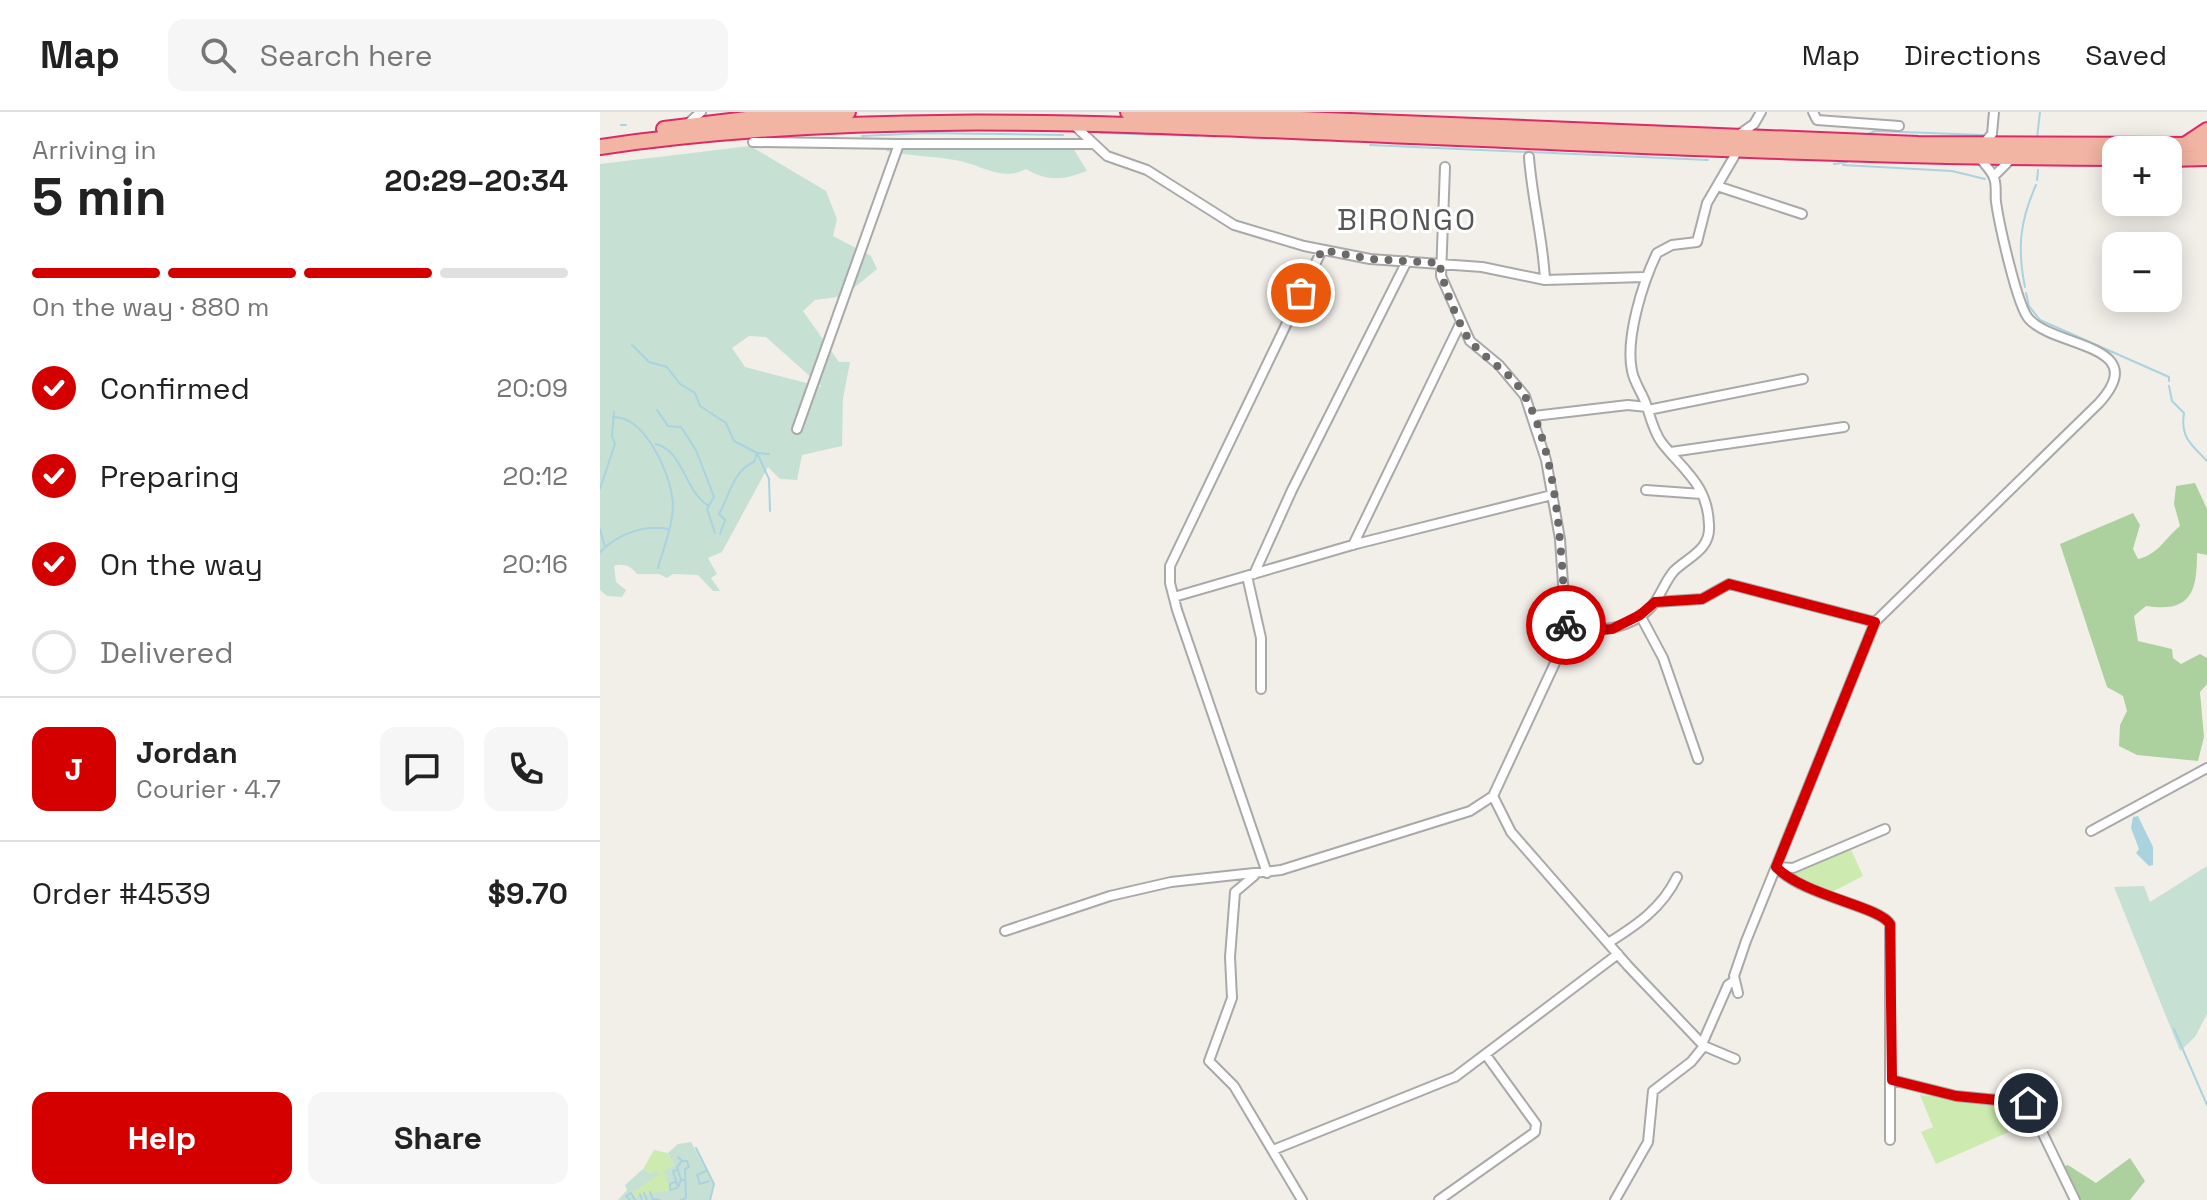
<!DOCTYPE html>
<meta charset="utf-8">
<style>
:root{--surface:#fff;--page:#f6f6f6;--text:#222;--muted:#767676;--line:#e0e0e0;--accent:#d40000}
body{margin:0;font-family:"Space Grotesk",sans-serif;background:var(--page);color:var(--text);height:100vh;display:flex;flex-direction:column;font-size:30px;white-space:nowrap}
*{box-sizing:border-box;margin:0}
p{font-size:26px;color:var(--muted)}
.icon{flex:none;width:44px;height:44px;fill:none;stroke:currentColor;stroke-width:2;stroke-linecap:round;stroke-linejoin:round}
.map{position:relative;flex:1;overflow:hidden}
.side{display:flex;flex-direction:column;background:var(--surface);width:600px}
.side>*{flex:none}
.controls{position:absolute;left:1502px;top:24px;display:grid;gap:16px}
.controls a{display:grid;place-items:center;width:80px;height:80px;border-radius:16px;background:var(--surface);box-shadow:0 4px 20px #0003;font-size:40px}
.pin{position:absolute;display:grid;place-items:center;width:68px;height:68px;color:#fff;margin:-34px;border:4px solid #fff;border-radius:50%;box-shadow:0 2px 8px #0007}
.courier{position:absolute;display:grid;place-items:center;width:80px;height:80px;margin:-40px;border:6px solid #d40000;border-radius:50%;background:#fff;color:#222;box-shadow:0 2px 10px #0007}
.headline em{font-style:normal;font-weight:600}
.headline div{display:flex;flex-direction:column-reverse}
.headline{display:flex;align-items:center;justify-content:space-between;height:136px;padding:0 32px}
h1{font-size:52px;font-weight:600;line-height:60px}
.bar{display:grid;grid-template-columns:repeat(4,1fr);gap:12px 8px;align-content:center;height:96px;padding:0 32px}
.bar i{height:10px;border-radius:6px;background:var(--line)}
.bar .current{background:var(--accent)}
.bar p{grid-column:span 4}
.line{display:flex;align-items:center;gap:20px;padding:0 32px;border-top:2px solid var(--line)}
.line div{flex:1}
.round{display:grid;place-items:center;flex:none;width:84px;height:84px;border-radius:16px;background:var(--page)}
ol{padding:0 32px;list-style:none}
li{display:flex;align-items:center;gap:24px;height:88px}
li p{margin-inline-start:auto}
li .icon{padding:8px;border-radius:50%;background:var(--accent);color:#fff;stroke-width:4}
li:last-child{color:var(--muted)}
li i{width:44px;height:44px;border:4px solid var(--line);border-radius:50%}
.action{display:flex;gap:16px;margin-top:auto;padding:16px 32px}
.action a{flex:1;height:92px;border-radius:16px;background:var(--accent);color:#fff;font-size:32px;font-weight:600;line-height:92px;text-align:center}
.action a+a{background:var(--page);color:var(--text)}
header{display:flex;align-items:center;gap:48px;box-sizing:border-box;height:112px;padding:0 40px;background:var(--surface);border-bottom:2px solid var(--line)}
header strong{font-size:38px}
nav{display:flex;gap:44px;margin-inline-start:auto;font-size:28px}
.search{width:560px;height:72px;background:var(--page);display:flex;align-items:center;gap:20px;box-sizing:border-box;padding:0 28px;border-radius:16px;color:var(--muted);font-size:30px}
main{display:flex;flex:1;min-height:0}
.map>svg:first-child{display:block}
.grass{fill:#cdebb0}
.forest{fill:#add19e}
.wetland{fill:#c6e0d4;fill-rule:evenodd}
.water{fill:#aad3df}
.lines{fill:none;stroke-linecap:round;stroke-linejoin:round}
.stream{stroke:#aad3df;stroke-width:2}
.minor-casing{stroke:#a9a9a9;stroke-width:12}
.trunk-casing{stroke:#dc2a67;stroke-width:18}
.minor{stroke:#fff;stroke-width:8}
.trunk{stroke:#f2b4a3;stroke-width:14}
.done{stroke:#6b6a68;stroke-width:8;stroke-dasharray:0 14.4}
.route{stroke:#d40000;stroke-width:10}
.labels{text-anchor:middle;dominant-baseline:central;stroke-width:6;stroke-linejoin:round;paint-order:stroke}
.quarter-label{font-size:30px;letter-spacing:2px;fill:#555;stroke:#fff}
</style>
<header>
<strong>Map</strong>
<div class="search"><svg class="icon" aria-label="search" viewBox="0 0 24 24"><circle cx="10" cy="10" r="6"/><path d="M15 15l6 6"/></svg>Search here</div>
<nav><a>Map</a><a>Directions</a><a>Saved</a></nav>
</header>
<main>
<section class="side">
<div class="headline"><div><h1>5 min</h1><p>Arriving in</p></div><em>20:29–20:34</em></div>
<div class="bar"><i class="current"></i><i class="current"></i><i class="current"></i><i></i><p>On the way · 880 m</p></div>
<ol>
<li><svg class="icon" aria-label="check" viewBox="0 0 24 24"><path d="M5 12l5 5 9-10"/></svg>Confirmed<p>20:09</p></li>
<li><svg class="icon" aria-label="check" viewBox="0 0 24 24"><path d="M5 12l5 5 9-10"/></svg>Preparing<p>20:12</p></li>
<li><svg class="icon" aria-label="check" viewBox="0 0 24 24"><path d="M5 12l5 5 9-10"/></svg>On the way<p>20:16</p></li>
<li><i></i>Delivered</li>
</ol>
<div class="line" style="height:144px"><b class="round" style="background:var(--accent);color:#fff">J</b><div><b>Jordan</b><p>Courier · 4.7</p></div><a class="round"><svg class="icon" aria-label="chat" viewBox="0 0 24 24"><path d="M4 5h16v11H9l-5 4z"/></svg></a><a class="round"><svg class="icon" aria-label="phone" viewBox="0 0 24 24"><path d="M5 4h4l2 5-3 2q2 4 5 5l2-3 5 2v4C11 20 4 13 5 4z"/></svg></a></div>
<div class="line" style="height:104px"><div>Order #4539</div><b>$9.70</b></div>
<div class="action"><a>Help</a><a>Share</a></div>
</section>
<div class="map">
<svg width="1607" height="1088" viewBox="0 0 1607 1088">
<rect width="100%" height="100%" fill="#f2efe9"/>
<path class="grass" d="M 1250,735 L 1263,764 L 1226,783 L 1184,759 Z
M 1320,983 L 1428,994 L 1434,1009 L 1336,1052 L 1321,1020 L 1333,1015 Z
M 54,1038 L 68,1041 L 74,1054 L 70,1078 L 33,1086 L 31,1081 L 50,1062 L 43,1057 Z"/>
<path class="forest" d="M 1595,371 L 1607,397 L 1607,443 L 1597,441 C 1597,480 1591,501 1546,494 L 1534,504 L 1538,529 L 1572,537 L 1573,546 L 1581,552 L 1600,542 L 1607,546 L 1607,572 L 1600,580 L 1604,625 L 1598,649 L 1537,643 L 1519,634 L 1520,613 L 1527,599 L 1523,584 L 1507,575 L 1460,432 L 1533,401 L 1540,413 L 1533,437 L 1538,447 C 1559,442 1564,427 1580,414 L 1574,392 L 1576,374 Z
M 1530,1046 L 1545,1069 L 1530,1088 L 1479,1088 L 1461,1055 L 1468,1053 L 1496,1071 Z"/>
<path class="wetland" d="M 286,33 L 473,36 L 487,59 C 463,68 448,70 426,57 C 400,70 381,52 355,48 C 332,44 309,44 286,39 Z
M 150,34 L 226,79 L 237,107 L 233,124 L 271,144 L 277,157 L 244,184 L 215,188 L 203,199 L 239,250 L 250,250 L 243,286 L 242,334 L 202,343 L 197,368 L 180,367 L 168,355 L 122,440 L 108,446 L 117,462 L 111,466 L 120,479 L 113,479 L 98,463 L 73,462 L 67,466 L 59,462 L 37,462 C 31,454 23,451 14,454 L 16,470 L 26,478 L 22,485 L 7,484 L 0,478 L 0,52 ZM 149,224 L 166,225 L 222,275 L 145,255 L 132,236 Z
M 1607,754 L 1607,902 L 1595,925 L 1580,939 L 1514,775 L 1544,774 L 1550,790 Z
M 91,1030 L 114,1072 L 110,1088 L 18,1088 L 27,1078 L 25,1073 L 43,1057 L 50,1062 L 57,1059 L 58,1063 L 32,1081 L 33,1085 L 70,1078 L 64,1059 L 74,1054 L 68,1041 L 78,1032 Z"/>
<path class="water" d="M 1538,704 L 1553,735 L 1553,753 L 1549,754 L 1536,741 L 1539,737 L 1531,716 L 1533,705 Z"/>
<g class="lines">
<path class="stream" d="M 21,13 L 26,13
M 501,21 L 597,24
M 1268,22 L 1275,19 L 1383,23
M 262,24 L 325,21 L 463,23
M 1437,26 L 1440,0
M 770,33 L 1108,48
M 1234,52 L 1247,50
M 1243,53 L 1352,59 L 1385,67
M 1437,68 L 1438,58
M 1425,175 C 1417,136 1420,109 1436,73
M 1426,181 L 1429,194 L 1440,208 L 1569,265 L 1569,269
M 32,233 L 49,250 L 67,255 L 80,272 L 95,281 L 100,294 L 126,311 L 134,329 L 157,341 L 169,367 L 170,399
M 1569,274 L 1572,289 L 1584,301 C 1580,326 1592,333 1607,349
M 57,298 L 68,314 L 81,315 L 96,338 L 114,385 L 107,397 L 115,421
M 13,305 C 44,304 68,357 72,384 C 76,407 64,434 58,456
M 56,332 C 84,339 85,381 109,394
M 0,377 L 15,332 L 12,324 L 14,300
M 0,417 L 5,435
M 120,422 L 125,408 L 119,402 C 129,386 132,359 154,350 L 157,341 L 169,342
M 0,440 C 18,422 44,412 69,417
M 1574,917 L 1607,993
M 96,1036 L 114,1072 L 110,1088
M 78,1045 L 82,1049 L 77,1055 L 81,1068 L 85,1068
M 78,1058 L 73,1059 L 78,1075 L 81,1068
M 106,1059 L 97,1063 L 100,1072 L 109,1069
M 75,1070 L 70,1072 L 70,1078 L 77,1076
M 50,1080 L 53,1088
M 44,1081 L 47,1088
M 40,1082 L 42,1088
M 54,1087 L 60,1088
M 30,1088 L 26,1084 L 31,1081 L 35,1088
M 81,1088 L 86,1086 L 85,1057 L 89,1055 L 87,1049 L 82,1049"/>
<g class="minor-casing">
<path id="minor" d="M 1213,0 L 1217,8 L 1299,14
M 474,13 L 507,44 L 547,58 L 634,113 L 704,134 L 770,147 L 882,155 L 945,168 L 1044,165
M 85,14 L 101,0
M 1137,24 L 1154,12 L 1161,0
M 153,30 L 299,32 L 197,317
M 299,32 L 493,32
M 1383,32 L 1392,22 L 1394,0
M 929,45 C 932,87 943,126 945,168
M 1394,64 L 1412,46
M 1117,74 L 1202,102
M 1048,298 L 1203,267
M 934,304 L 1028,293 L 1047,295
M 1071,340 L 1244,315
M 1046,378 L 1102,382
M 753,433 L 861,210
M 654,462 L 692,378 L 807,149
M 647,464 L 661,526 L 661,577
M 574,485 L 756,432 L 952,383
M 1055,490 L 1102,487 L 1129,472 L 1275,510
M 1040,503 L 1063,546 L 1098,647
M 966,516 C 996,521 1035,518 1055,490 C 1062,480 1066,468 1074,459 C 1088,445 1111,438 1109,413 C 1108,373 1084,359 1062,331 C 1054,321 1050,304 1046,292 C 1042,281 1034,270 1032,259 C 1025,226 1043,170 1057,141 L 1072,133 L 1097,130 L 1107,91 L 1138,38
M 893,684 L 911,720 L 1028,854 L 1104,934 L 1135,947
M 1491,719 L 1607,656
M 1176,755 C 1203,784 1279,794 1290,812 L 1290,1028
M 1177,755 L 1193,756 L 1285,717
M 667,761 L 577,498 L 570,471 L 570,454 L 722,138
M 654,764 L 635,780 L 630,845 L 632,886 L 609,949 L 634,974 L 702,1088
M 405,819 L 510,784 L 571,770 L 681,758 L 870,699 L 893,684 L 961,538 L 966,516 L 960,427 L 946,348 L 925,284 L 899,253 L 870,229 L 841,164 L 845,55
M 1008,831 C 1037,813 1062,796 1077,765
M 1138,881 L 1134,864 L 1146,829 L 1275,510 L 1499,291 C 1553,232 1455,236 1429,207 C 1417,194 1399,111 1396,90 C 1395,83 1397,73 1394,66 C 1392,59 1384,52 1380,46
M 1102,932 L 1128,873 L 1134,869
M 1292,968 L 1356,984 L 1428,991 L 1475,1088
M 673,1038 L 855,965 L 1018,842
M 839,1088 L 935,1020 L 936,1012 L 886,943
M 1015,1088 L 1048,1030 L 1053,979 L 1091,950 L 1104,934"/>
</g>
<g class="trunk-casing">
<path id="trunk" d="M 528,0 L 1318,32 L 1607,33
M 64,17 L 163,5 L 248,0
M 1583,34 L 1607,18
M 0,35 C 238,0 476,10 716,20 C 982,31 1249,45 1516,46
M 1568,47 L 1607,46"/>
</g>
<use href="#minor" class="minor"/>
<use href="#trunk" class="trunk"/>
</g>
<g class="lines">
<path class="done" d="M 701,181 L 722,138 L 770,147 L 840,151 C 840,167 861,219 871,230 C 888,250 913,261 926,286 C 959,349 961,443 966,513"/>
<path class="route" d="M 966,513 L 983,519 L 1012,517 L 1040,503 L 1055,490 L 1102,487 L 1129,472 L 1275,510 L 1176,755 C 1204,784 1279,794 1290,812 L 1292,968 L 1356,984 L 1428,991"/>
</g>
<g class="labels">
<g class="quarter-label">
<text x="807" y="107">BIRONGO</text>
</g>
</g>
</svg>
<div class="controls">
<a>+</a>
<a>−</a>
</div>
<div class="pin" style="left:701px;top:181px;background:#ea580c"><svg class="icon" aria-label="bag" viewBox="0 0 24 24"><path d="M5 8h14l-1 12H6zM9 8a3 3 0 0 1 6 0"/></svg></div>
<div class="pin" style="left:1428px;top:991px;background:#1f2937"><svg class="icon" aria-label="home" viewBox="0 0 24 24"><path d="M3 11l9-7 9 7M6 9v11h12V9"/></svg></div>
<div class="courier" style="left:966px;top:513px"><svg class="icon" aria-label="bike" viewBox="0 0 24 24"><circle cx="6" cy="16" r="4"/><circle cx="18" cy="16" r="4"/><path d="M6 16l4-8h5l3 8M10 8l3 8H6M13 5h3"/></svg></div>
</div>
</main>
